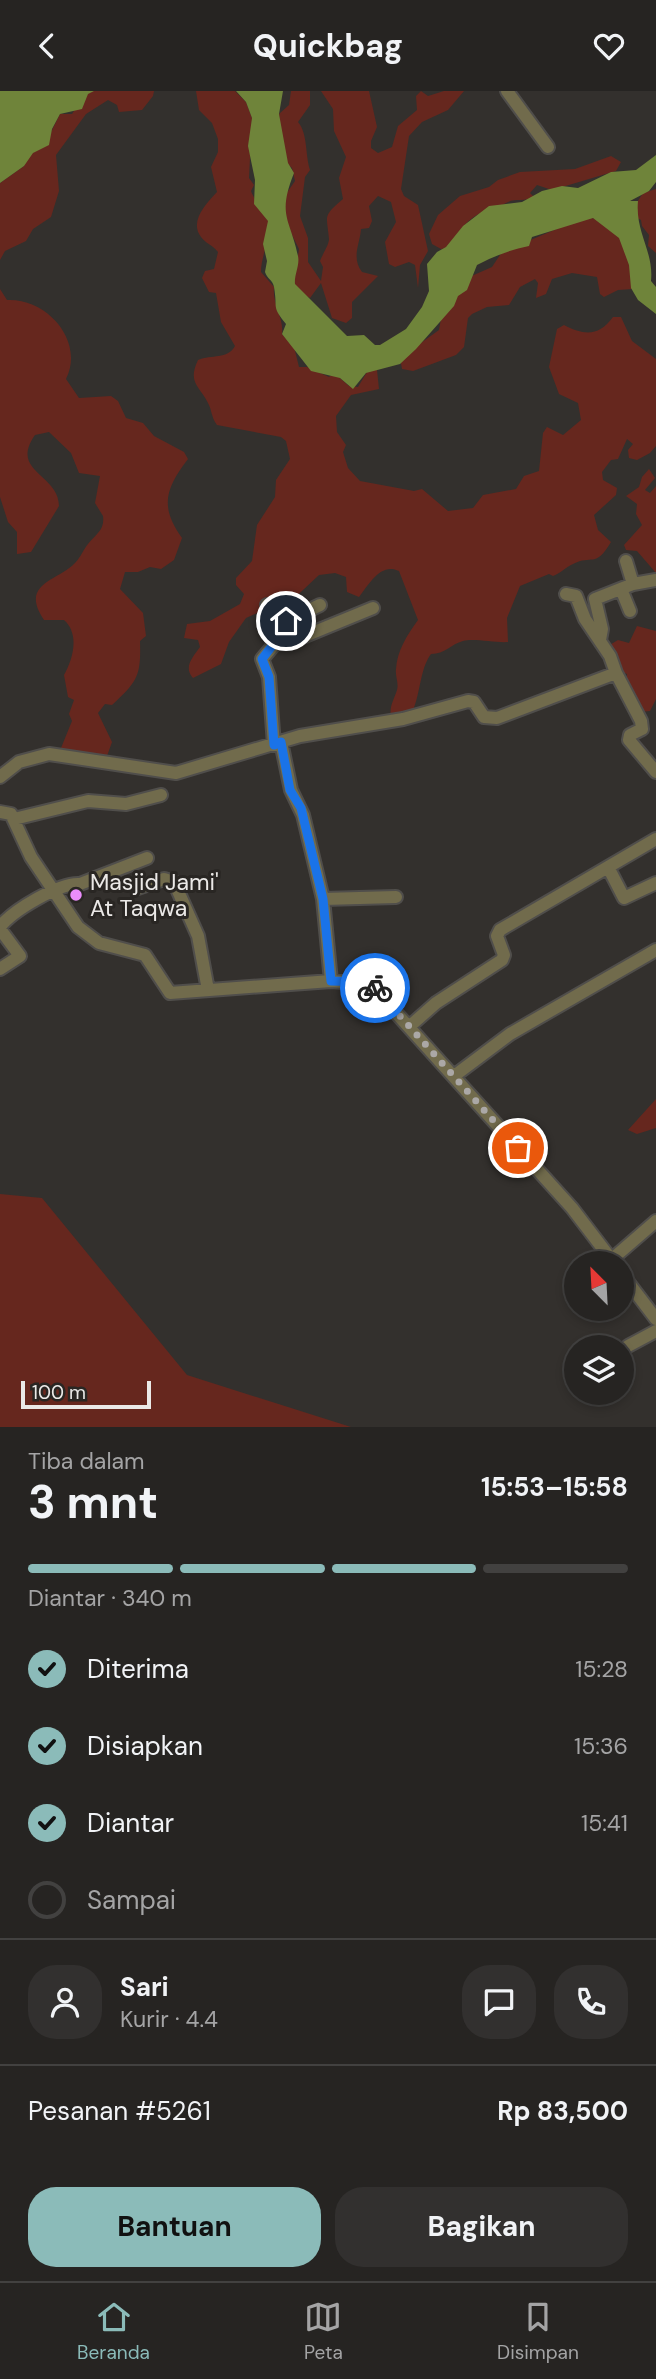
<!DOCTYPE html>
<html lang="id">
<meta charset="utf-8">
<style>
:root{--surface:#262422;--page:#32302f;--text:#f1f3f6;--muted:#a4a4a5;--line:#424140;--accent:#8bbbb9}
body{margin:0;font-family:"DM Sans",sans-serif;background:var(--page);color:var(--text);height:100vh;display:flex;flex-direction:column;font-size:26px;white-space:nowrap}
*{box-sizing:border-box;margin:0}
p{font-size:23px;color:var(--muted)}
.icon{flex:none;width:38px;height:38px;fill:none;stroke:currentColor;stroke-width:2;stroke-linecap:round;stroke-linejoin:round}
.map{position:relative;height:1336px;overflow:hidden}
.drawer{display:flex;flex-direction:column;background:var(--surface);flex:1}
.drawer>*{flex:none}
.needle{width:46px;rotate:336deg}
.tools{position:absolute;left:564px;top:1160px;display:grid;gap:14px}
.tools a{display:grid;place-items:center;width:70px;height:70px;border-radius:50%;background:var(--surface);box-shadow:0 4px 10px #0003,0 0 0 2px var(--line);font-size:35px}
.scale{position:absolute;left:21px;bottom:18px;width:130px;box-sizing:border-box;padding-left:7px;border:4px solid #ebe9e7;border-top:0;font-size:19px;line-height:24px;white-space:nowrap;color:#ebe9e7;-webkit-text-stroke:5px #292623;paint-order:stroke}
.pin{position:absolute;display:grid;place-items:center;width:60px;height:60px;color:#fff;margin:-30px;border:4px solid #fff;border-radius:50%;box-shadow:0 2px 7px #0007}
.courier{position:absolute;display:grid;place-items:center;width:70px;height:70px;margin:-35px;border:5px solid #1a73e8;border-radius:50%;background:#fff;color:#222;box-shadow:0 2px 9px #0007}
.summary em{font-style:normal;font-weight:700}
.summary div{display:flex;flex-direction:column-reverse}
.summary{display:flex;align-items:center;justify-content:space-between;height:119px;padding:0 28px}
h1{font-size:46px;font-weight:700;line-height:52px}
.bar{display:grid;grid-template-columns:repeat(4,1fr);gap:10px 7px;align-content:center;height:84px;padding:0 28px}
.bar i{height:9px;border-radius:5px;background:var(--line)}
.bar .active{background:var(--accent)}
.bar p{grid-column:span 4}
.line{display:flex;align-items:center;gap:18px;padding:0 28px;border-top:2px solid var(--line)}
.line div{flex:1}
.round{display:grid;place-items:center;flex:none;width:74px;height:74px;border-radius:28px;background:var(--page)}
ol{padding:0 28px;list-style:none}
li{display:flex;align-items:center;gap:21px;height:77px}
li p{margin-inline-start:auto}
li .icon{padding:7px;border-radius:50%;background:var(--accent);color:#111;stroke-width:4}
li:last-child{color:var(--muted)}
li i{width:38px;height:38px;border:4px solid var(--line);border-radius:50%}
.cta{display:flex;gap:14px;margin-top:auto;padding:14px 28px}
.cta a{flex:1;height:80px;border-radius:28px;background:var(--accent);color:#111;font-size:28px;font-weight:700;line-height:80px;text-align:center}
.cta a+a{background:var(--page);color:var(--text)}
header{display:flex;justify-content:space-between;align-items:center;height:91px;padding:0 28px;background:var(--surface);font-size:32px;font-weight:700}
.tabs{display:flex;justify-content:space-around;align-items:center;height:98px;border-top:2px solid var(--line);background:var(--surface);font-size:19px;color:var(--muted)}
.tabs a{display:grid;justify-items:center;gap:4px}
.tabs .active{color:var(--accent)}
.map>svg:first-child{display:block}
.green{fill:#66271e}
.water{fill:#6f843a}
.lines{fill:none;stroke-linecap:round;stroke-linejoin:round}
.minor-casing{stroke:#504e4b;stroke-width:16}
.minor{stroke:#716b4c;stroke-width:12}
.done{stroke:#aba8a6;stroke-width:7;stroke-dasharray:0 12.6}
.route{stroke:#1a73e8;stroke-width:9}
.poi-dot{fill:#ea8dfc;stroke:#292623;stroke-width:2.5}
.labels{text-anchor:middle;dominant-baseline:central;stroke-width:6;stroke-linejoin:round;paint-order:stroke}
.poi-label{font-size:23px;fill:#ebe9e7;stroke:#292623;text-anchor:start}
</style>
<header><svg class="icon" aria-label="back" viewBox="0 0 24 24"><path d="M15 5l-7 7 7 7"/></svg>Quickbag<svg class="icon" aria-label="heart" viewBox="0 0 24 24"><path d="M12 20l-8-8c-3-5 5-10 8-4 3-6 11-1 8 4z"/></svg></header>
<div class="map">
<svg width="656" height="1336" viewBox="0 0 656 1336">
<rect width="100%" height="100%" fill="#33302d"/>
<path class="green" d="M 87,0 L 154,0 L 153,5 L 142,19 L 119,21 L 117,14 L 108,9 L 86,23 L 56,64 L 59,100 L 51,126 L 33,138 L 26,150 L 5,160 L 0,169 L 0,92 L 24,75 L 26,66 L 50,43 L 60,23 L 72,23 Z
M 196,0 L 235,0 L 246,11 L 252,27 L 249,87 L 254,94 L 251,100 C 254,109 267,125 268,129 C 272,148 261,163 261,181 L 274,196 C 272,213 284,226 282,243 L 294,256 L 299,276 L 307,276 L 329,286 L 334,282 L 349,295 L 358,296 L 370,276 L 377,279 L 379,298 L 351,304 L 336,325 L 337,341 L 346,354 L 343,361 L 348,377 L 360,390 L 414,400 L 422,398 L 448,420 L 473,417 L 483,404 L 516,398 L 524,385 L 539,380 L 543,342 L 547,336 L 563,344 L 581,329 L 578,312 L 559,303 L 549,276 L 557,238 L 564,234 C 585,245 599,245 613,226 L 621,226 L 632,250 L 656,268 L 656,355 L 650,362 L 637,369 L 629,367 L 628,359 L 633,353 L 627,348 L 618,368 L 611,369 L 602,381 L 603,389 L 617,397 L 616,404 L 594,424 L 598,439 L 611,451 C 595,478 592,463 573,473 C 566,476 561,482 553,485 L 549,483 L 520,495 L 507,527 L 508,551 C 496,552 473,547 463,550 C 451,553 445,563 431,563 C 419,579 421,605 411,623 L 391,626 C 389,615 394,609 397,599 C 399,592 395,585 396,578 C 397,560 407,544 418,529 L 399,480 C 381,471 369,493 359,506 L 347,501 L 346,486 L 335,482 L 319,484 L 287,514 L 273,515 L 246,527 L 229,551 L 221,573 L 193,587 C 183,576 193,566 200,556 L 198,549 L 184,547 L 187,533 L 210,530 L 240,513 L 244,503 L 236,494 L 236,487 L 252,470 L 257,434 L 275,406 L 276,389 L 290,368 L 286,350 L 281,346 L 217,334 C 211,326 212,319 208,312 C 200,295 187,292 198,269 C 212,263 227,269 235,255 L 221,231 L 216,202 L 209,201 L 202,187 L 205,180 L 214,178 L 218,161 C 213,154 206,153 201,146 C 189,130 206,113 217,101 L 211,76 L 218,61 L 218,48 L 212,32 L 199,19 Z
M 291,0 L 310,0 L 310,14 L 298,31 C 308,43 305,63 310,79 L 305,86 L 300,125 L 308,147 L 308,171 L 321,190 L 323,176 L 320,170 C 322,164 329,154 329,148 C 327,124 322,126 343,108 L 339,87 L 346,66 L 334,40 L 333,18 L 321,0 L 369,0 L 377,36 L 371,50 L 371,57 L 378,62 L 392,56 L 398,35 L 417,19 L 416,5 L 421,0 L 428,5 L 444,0 L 464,0 L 448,19 L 422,31 L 409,45 L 401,98 L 404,105 L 418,114 L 428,160 L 420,174 L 418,197 L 415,174 L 409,171 L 395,176 L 389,173 L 385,151 L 396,131 L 391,111 L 378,105 L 369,115 L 372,130 L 369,137 L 361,138 C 360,153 351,166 362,181 L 378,185 L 352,211 L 352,227 L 346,232 L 332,227 L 321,192 L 310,207 L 293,198 L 299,158 L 281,122 L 286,103 L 295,90 L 292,77 L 283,69 L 279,23 L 289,14 Z
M 611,65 L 621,71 L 616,80 L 552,99 L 537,94 L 530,102 L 534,106 C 525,111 516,107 508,111 C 496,118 486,119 477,124 C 464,131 457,145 446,157 L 441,158 L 432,153 L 429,143 L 438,124 L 460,105 L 489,96 L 498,89 L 520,81 L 575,78 Z
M 656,98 L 656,162 L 648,155 L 649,144 L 642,135 L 641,129 L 637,127 L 634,116 L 643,102 Z
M 585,126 C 624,129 630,166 633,198 L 618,199 L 604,206 L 600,203 L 597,186 L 572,182 L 552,188 L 546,203 L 536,207 L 538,192 L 535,188 L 520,196 L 509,214 L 487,216 L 472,223 L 468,227 L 464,256 L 456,264 L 413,280 L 402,278 L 400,267 L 439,239 L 442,222 L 467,187 L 492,176 L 502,161 Z
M 0,198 L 7,209 C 47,207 85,250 66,288 L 79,307 L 111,305 L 118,310 L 126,327 L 143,332 L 154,345 L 184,361 L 188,368 C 166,397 159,415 182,447 L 174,469 L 161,478 L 150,476 L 138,481 L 125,481 L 120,498 L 143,522 L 146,545 L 140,550 C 141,585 138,590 112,614 L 105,613 L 98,622 L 112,651 L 107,665 C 92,670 82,659 65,663 L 61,657 L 72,630 L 69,623 L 74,609 L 68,606 L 64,584 C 73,568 80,543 64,529 L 44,529 C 19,492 58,490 75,472 C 81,466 83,459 88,453 C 96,443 105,439 103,425 L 95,412 L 100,385 L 79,382 L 71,362 L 49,341 L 35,344 C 9,381 59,383 59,415 L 31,461 L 17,463 L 17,441 L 8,431 L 0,406 Z
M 649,378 L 655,387 L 645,399 L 650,402 L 656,395 L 656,482 L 637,460 L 626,459 L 624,454 L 642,434 L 636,423 L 637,413 L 626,405 L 639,396 L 642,386 Z
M 637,535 L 656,540 L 656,608 L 650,620 L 630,622 L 624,614 L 627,583 L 609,576 L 608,555 L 618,549 L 629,552 Z
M 656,1008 L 656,1037 L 637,1043 L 628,1039 Z
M 0,1103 L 42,1107 L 187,1284 L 351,1336 L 0,1336 Z"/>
<path class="water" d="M 0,0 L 94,0 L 88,3 L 82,18 L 60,23 L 52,38 L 49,54 L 33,62 L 24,75 L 0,92 Z
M 236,0 L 283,0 L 279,23 L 288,72 L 294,82 C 277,125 290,127 298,165 C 300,174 294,184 295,193 L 347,245 L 364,244 L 375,254 L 380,254 L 406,238 L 422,216 L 429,200 L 427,173 L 437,161 L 446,156 L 463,135 L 489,115 L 522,111 L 542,100 L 562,95 L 578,97 L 611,81 L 636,79 L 656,64 L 656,91 L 649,100 L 630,110 L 638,110 C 635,142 654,160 651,190 L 656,196 L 656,223 L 638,209 L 631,197 L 629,174 L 619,147 L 593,127 L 532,146 L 529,155 C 510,159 494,165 477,174 L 467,199 L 458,205 L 454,215 L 416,258 L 400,273 L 366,282 L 353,298 L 340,287 L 311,280 L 282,243 L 286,233 C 271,214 278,219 274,196 C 273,189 267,188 265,181 L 267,170 L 263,153 L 268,130 L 254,113 L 255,89 L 248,55 L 252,27 L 246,11 Z"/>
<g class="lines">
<g class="minor-casing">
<path id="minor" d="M 507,0 L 548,56
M 626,470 L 633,493
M 621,498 L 630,520
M 267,514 L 274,536 L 273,555 L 262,568 L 269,586 L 274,654
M 320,514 L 274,536 L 295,549 L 373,517
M 600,549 L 602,538 L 595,508 L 633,493 L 656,489
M 616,582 L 641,630 L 642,638 L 630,644 L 629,649 L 656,681
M 281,651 L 291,699 L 303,724 L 323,808 L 331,890
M 0,686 L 19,671 L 49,663 L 176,682 L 300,645 L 403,628 L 468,610 L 474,611 L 484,626 L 497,627 L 616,582 L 610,565 L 585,528 L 576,505 L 566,503
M 0,721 L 11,723 L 31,766 L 78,836 L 99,852 L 145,864 L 170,902 L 331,890 L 370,893 L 572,1117 L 614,1172
M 14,728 L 88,710 L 126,713 L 161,704
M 608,776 L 624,807 L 656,792
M 138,797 L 164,788 L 174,791 L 198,845 L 208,899
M 323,808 L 396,806
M 0,836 C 12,820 60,791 80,793 L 147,767
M 0,838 L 20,865 L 0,878
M 410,935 L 436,912 L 502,869 L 504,864 L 497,845 L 500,839 L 656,748
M 454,985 L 510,943 L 656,859
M 611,1169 L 656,1130
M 621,1182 L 656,1228
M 628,1255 L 656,1240"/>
</g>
<use href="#minor" class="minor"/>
</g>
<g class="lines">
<path class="done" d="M 375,897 L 518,1057"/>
<path class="route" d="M 286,530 L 274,536 L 272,555 L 262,568 L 269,586 L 274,654 L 281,651 L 290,699 L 301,717 L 323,808 L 331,890 L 364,891 L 375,897"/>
</g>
<circle class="poi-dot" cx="76" cy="804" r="7"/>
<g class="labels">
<g class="poi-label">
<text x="90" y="791">Masjid Jami'<tspan x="90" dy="26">At Taqwa</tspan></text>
</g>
</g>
</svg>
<div class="tools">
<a><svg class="needle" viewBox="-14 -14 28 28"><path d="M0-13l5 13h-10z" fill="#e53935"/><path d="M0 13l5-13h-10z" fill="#a4a4a5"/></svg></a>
<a><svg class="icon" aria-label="layers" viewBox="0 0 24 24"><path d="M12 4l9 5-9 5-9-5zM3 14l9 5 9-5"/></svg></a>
</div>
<div class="scale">100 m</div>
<div class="pin" style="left:518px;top:1057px;background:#ea580c"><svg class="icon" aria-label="bag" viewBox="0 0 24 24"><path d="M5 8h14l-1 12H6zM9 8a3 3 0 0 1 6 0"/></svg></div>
<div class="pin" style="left:286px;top:530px;background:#1f2937"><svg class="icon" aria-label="home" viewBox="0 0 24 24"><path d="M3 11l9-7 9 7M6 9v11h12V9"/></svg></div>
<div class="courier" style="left:375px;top:897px"><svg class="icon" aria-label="bike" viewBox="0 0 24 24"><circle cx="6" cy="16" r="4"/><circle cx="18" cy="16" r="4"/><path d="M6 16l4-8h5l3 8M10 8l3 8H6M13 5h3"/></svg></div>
</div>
<section class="drawer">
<div class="summary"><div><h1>3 mnt</h1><p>Tiba dalam</p></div><em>15:53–15:58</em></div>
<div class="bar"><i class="active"></i><i class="active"></i><i class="active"></i><i></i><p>Diantar · 340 m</p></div>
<ol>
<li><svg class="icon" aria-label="check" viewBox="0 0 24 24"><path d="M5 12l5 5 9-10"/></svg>Diterima<p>15:28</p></li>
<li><svg class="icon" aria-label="check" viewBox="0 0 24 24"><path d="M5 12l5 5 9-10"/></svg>Disiapkan<p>15:36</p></li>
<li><svg class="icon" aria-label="check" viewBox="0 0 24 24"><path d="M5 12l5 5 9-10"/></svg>Diantar<p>15:41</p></li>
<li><i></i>Sampai</li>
</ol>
<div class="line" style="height:126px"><a class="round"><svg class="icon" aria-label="person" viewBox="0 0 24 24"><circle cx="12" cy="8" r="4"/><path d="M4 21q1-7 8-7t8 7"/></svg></a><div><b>Sari</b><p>Kurir · 4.4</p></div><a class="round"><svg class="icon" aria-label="chat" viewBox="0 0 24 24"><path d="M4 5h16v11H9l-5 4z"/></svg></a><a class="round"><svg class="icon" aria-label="phone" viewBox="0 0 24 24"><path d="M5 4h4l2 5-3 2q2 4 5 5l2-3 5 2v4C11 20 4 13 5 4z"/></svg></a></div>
<div class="line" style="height:91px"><div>Pesanan #5261</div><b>Rp 83,500</b></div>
<div class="cta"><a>Bantuan</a><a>Bagikan</a></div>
</section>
<nav class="tabs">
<a class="active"><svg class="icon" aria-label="home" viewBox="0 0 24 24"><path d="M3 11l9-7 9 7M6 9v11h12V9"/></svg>Beranda</a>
<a><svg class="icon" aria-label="map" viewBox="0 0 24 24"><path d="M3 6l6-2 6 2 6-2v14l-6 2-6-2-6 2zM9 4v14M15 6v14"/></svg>Peta</a>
<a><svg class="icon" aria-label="saved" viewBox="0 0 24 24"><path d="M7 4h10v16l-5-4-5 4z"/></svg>Disimpan</a>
</nav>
